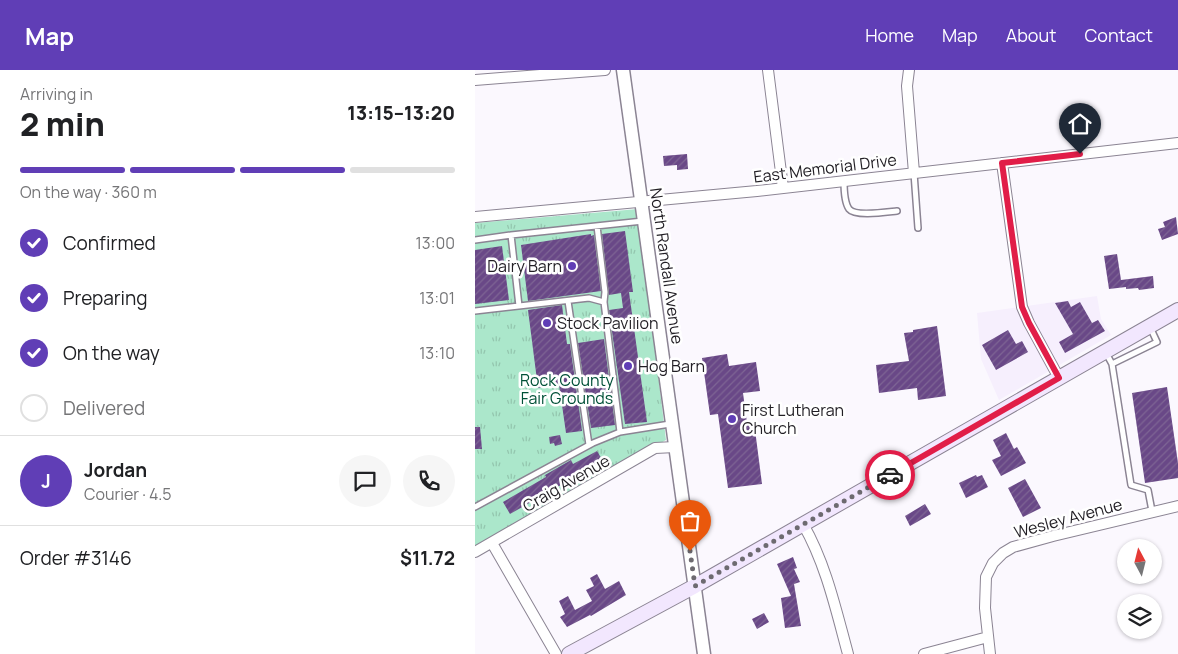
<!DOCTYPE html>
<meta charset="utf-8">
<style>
:root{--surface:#fff;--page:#f6f6f6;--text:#202124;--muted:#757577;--line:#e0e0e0;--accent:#603eb6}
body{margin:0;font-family:Manrope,sans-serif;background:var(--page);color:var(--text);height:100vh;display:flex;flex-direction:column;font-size:19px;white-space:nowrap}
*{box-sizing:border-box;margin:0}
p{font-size:16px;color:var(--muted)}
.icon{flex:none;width:28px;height:28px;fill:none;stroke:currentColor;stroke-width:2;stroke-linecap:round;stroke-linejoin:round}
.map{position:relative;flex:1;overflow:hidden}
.drawer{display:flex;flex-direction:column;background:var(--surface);width:475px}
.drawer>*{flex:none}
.needle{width:32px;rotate:353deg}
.buttons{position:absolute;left:642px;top:469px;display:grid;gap:10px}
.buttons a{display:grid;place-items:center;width:45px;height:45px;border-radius:50%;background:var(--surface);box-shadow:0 1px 4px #0004;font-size:25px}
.pin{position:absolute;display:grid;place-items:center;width:42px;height:42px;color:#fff;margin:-51px -21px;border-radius:50% 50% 50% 0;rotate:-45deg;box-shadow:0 0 5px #0007}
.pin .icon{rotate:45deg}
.courier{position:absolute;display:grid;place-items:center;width:50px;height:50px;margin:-25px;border:4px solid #e11d48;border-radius:50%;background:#fff;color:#222;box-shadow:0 1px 6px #0007}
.headline em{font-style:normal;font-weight:800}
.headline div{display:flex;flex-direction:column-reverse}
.headline{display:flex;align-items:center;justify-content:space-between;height:85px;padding:0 20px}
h1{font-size:32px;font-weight:800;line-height:38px}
.bar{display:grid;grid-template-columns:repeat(4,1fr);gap:8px 5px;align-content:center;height:60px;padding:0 20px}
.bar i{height:6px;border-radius:4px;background:var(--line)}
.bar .on{background:var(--accent)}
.bar p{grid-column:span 4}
.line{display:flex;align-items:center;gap:12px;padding:0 20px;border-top:1px solid var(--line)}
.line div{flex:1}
.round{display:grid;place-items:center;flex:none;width:52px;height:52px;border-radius:26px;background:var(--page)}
ol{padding:0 20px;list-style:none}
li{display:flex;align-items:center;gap:15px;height:55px}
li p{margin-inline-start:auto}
li .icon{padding:5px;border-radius:50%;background:var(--accent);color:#fff;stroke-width:4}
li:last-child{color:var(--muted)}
li i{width:28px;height:28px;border:2px solid var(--line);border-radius:50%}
header{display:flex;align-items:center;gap:30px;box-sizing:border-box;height:70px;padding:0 25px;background:var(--accent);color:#fff}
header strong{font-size:24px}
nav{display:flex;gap:28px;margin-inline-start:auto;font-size:18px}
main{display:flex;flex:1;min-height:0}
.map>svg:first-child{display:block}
.built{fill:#f6effd}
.grass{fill:url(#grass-tufts)}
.building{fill:url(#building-hatch)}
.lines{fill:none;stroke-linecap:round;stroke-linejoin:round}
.service-casing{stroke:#8b8493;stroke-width:8}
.minor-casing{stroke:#8b8493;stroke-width:12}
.tertiary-casing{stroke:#8b8493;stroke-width:15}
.secondary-casing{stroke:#8b8493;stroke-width:16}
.service{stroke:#fff;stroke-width:5}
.minor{stroke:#fff;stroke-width:10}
.tertiary{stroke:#fff;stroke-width:12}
.secondary{stroke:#f2e7fe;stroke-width:14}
.done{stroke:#6d6a70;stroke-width:5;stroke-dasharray:0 9}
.route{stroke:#e11d48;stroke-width:6}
.poi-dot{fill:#603eb6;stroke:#fff;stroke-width:2}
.labels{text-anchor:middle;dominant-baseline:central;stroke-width:5;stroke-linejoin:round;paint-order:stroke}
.street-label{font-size:16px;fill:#211e24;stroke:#fff}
.poi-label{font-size:16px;fill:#211e24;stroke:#fff;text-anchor:start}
.park-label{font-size:16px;fill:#005037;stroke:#fff}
</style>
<header>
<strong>Map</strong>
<nav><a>Home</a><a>Map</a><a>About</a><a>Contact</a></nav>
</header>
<main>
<section class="drawer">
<div class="headline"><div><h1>2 min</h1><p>Arriving in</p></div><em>13:15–13:20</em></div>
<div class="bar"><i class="on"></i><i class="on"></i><i class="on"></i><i></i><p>On the way · 360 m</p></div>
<ol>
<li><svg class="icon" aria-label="check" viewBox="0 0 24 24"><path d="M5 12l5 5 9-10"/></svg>Confirmed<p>13:00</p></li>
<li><svg class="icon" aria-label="check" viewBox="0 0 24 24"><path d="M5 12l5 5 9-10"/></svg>Preparing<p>13:01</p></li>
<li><svg class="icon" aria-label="check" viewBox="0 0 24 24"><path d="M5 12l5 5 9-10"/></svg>On the way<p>13:10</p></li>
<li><i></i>Delivered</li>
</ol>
<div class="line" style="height:90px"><b class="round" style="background:var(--accent);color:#fff">J</b><div><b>Jordan</b><p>Courier · 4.5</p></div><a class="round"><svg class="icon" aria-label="chat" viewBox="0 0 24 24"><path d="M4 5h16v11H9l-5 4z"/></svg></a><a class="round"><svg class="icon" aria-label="phone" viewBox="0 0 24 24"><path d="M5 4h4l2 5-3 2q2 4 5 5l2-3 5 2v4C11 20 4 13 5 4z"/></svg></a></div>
<div class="line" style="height:65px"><div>Order #3146</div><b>$11.72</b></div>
</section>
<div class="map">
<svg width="703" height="584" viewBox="0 0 703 584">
<defs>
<pattern id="grass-tufts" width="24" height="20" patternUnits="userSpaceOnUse" patternTransform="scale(1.25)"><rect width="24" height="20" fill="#abe7cb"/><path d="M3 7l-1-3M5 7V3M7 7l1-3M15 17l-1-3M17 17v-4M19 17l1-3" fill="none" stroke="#93c6ae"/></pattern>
<pattern id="building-hatch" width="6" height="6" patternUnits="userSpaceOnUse" patternTransform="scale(1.25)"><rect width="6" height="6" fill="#694887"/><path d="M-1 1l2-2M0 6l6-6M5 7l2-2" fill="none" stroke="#7e6594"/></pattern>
</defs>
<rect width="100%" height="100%" fill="#fbf8fe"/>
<path class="built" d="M 622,226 L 626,249 L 636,265 L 524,330 L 506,289 L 502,243 Z"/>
<path class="grass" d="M 163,139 L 191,370 L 0,477 L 0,153 Z"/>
<path class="building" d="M 212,84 L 213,99 L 202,100 L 202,95 L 189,96 L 188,86 Z
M 701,147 L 703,164 L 687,170 L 683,159 L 690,157 L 688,152 Z
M 150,161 L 158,222 L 154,222 L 172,352 L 150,354 L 134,240 L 148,238 L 146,223 L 134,225 L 127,164 Z
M 116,164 L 116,166 L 119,165 L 126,221 L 53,231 L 46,175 Z
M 27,176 L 34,230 L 0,234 L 0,180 Z
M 642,184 L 646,210 L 678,206 L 679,218 L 664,220 L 663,218 L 651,219 L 651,217 L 634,219 L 629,186 Z
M 593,231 L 596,237 L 605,232 L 617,253 L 623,250 L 630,261 L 590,283 L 584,272 L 598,264 L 580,233 Z
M 87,235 L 92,274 L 95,274 L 107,360 L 107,361 L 91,363 L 84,314 L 63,318 L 53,240 Z
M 462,256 L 471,326 L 443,330 L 442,318 L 404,323 L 401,295 L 434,291 L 429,263 L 438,262 L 438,260 Z
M 533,260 L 541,274 L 547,271 L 553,282 L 521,300 L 507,275 Z
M 129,269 L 140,355 L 116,358 L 103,273 Z
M 252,284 L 254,296 L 281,292 L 285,321 L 268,323 L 272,353 L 279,352 L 287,414 L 253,418 L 243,344 L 235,345 L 227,288 Z
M 692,317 L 703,393 L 703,408 L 670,413 L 657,323 Z
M 0,357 L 5,357 L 7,379 L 0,379 Z
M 531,363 L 539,379 L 542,377 L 551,393 L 526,406 L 517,390 L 526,386 L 518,370 Z
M 85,365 L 87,374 L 80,376 L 79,373 L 75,374 L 74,367 Z
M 122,381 L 128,391 L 35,444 L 28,432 L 71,407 L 70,405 L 96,390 L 98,394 Z
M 501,405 L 502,407 L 507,405 L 513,417 L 491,428 L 484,413 Z
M 550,409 L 566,438 L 548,447 L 533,418 Z
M 450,434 L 456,444 L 435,456 L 430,446 Z
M 318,487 L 322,498 L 319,499 L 325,512 L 319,514 L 326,556 L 310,558 L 306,528 L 316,526 L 302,494 Z
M 122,504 L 130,519 L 144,511 L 151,525 L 116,546 L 115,545 L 92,557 L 85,547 L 90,544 L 84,531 L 93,526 L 100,540 L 117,531 L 111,520 L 119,516 L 115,508 Z
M 289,543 L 294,552 L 282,559 L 277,549 Z"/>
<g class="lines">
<g class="service-casing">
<path id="service" d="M 439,103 L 443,158
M 369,111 C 369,119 369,132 374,139 C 380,147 412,142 422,141
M 122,156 L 130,222 L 129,232 L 145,362
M 36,165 L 44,236
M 0,170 L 36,165 L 168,151
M 93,231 L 114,375
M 0,241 L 114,228 L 129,232
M 631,283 L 637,294 L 656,415 L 673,420 L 677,441
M 637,294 L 682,272 L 675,257
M 0,437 L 118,373 L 145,362 L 195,354"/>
</g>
<g class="minor-casing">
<path id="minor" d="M 293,0 L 308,118
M 434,0 L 432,16 L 439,103
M 0,10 L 130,0
M 527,93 L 547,237 L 554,253 L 584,308
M 0,147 L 282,121 L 703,73
M 328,454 C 351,494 361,540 373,584
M 17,473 L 81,584
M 0,482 L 180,378 L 200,377
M 449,584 L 513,567
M 515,584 L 510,538 L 511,507 L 518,493 L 528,483 L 538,477 L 578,466 L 703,436"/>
</g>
<g class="tertiary-casing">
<path id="tertiary" d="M 148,0 L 229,584"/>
</g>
<g class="secondary-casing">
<path id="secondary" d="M 94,584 L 220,516 L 703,240"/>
</g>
<use href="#service" class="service"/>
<use href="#minor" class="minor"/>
<use href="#tertiary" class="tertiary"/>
<use href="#secondary" class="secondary"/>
</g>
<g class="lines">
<path class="done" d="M 215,481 L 220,516 L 415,405"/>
<path class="route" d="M 415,405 L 584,308 L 554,253 L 547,237 L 527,93 L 605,84"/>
</g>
<g class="poi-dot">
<circle cx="97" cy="196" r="5"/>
<circle cx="72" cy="253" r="5"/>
<circle cx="153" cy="296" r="5"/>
<circle cx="257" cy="349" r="5"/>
</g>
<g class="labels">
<g class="street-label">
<text transform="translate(350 98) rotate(-7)">East Memorial Drive</text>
<text transform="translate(192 196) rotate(82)">North Randall Avenue</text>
<text transform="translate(91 413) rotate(-30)">Craig Avenue</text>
<text transform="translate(593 448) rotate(-15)">Wesley Avenue</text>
</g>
<g class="poi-label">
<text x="87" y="196" text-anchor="end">Dairy Barn</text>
<text x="82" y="253">Stock Pavilion</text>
<text x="163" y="296">Hog Barn</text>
<text x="267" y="340">First Lutheran<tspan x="267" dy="18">Church</tspan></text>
</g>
<g class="park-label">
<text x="92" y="310">Rock County<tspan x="92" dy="18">Fair Grounds</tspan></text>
</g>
</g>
</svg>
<div class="buttons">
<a><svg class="needle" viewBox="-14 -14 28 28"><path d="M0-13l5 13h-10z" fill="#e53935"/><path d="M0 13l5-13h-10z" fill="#757577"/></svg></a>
<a><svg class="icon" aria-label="layers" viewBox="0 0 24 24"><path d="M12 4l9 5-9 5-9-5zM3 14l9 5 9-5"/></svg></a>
</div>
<div class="pin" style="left:215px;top:481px;background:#ea580c"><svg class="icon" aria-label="bag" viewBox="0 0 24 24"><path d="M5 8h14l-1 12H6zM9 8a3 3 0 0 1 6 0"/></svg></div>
<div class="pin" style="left:605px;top:84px;background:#1f2937"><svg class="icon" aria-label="home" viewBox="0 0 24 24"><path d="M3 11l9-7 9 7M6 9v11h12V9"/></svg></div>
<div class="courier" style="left:415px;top:405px"><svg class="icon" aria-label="car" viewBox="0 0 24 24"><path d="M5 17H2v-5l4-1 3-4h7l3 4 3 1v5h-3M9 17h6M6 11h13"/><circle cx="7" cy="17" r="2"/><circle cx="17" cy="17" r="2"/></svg></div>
</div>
</main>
